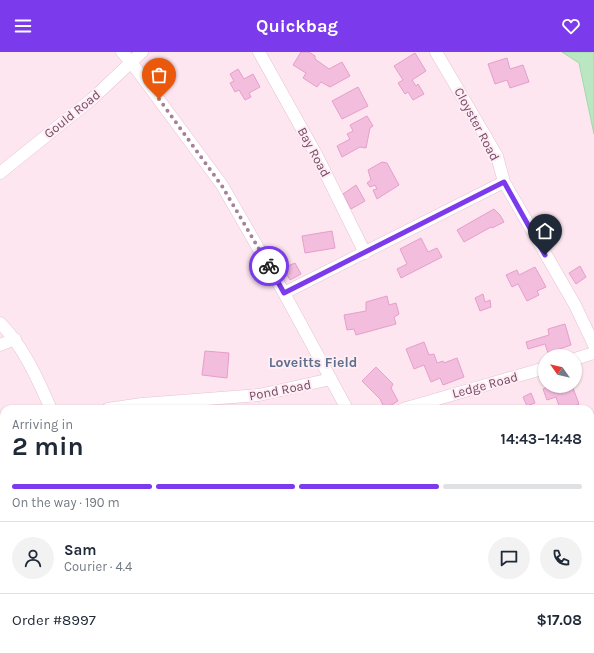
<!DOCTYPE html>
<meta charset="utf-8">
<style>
:root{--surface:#fff;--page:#f2f2f3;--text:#1f2937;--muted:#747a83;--line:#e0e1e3;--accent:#7c3aed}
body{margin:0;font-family:Karla,sans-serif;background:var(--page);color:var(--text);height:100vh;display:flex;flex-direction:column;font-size:15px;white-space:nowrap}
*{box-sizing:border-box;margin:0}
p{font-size:13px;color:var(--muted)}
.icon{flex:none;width:22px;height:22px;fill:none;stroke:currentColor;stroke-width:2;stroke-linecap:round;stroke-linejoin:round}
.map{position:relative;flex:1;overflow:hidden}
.details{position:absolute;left:0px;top:353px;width:594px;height:248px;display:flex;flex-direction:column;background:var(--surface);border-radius:12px 12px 0 0;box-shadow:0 1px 3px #0004}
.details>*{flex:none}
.needle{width:26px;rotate:304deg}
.fabs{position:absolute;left:538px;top:297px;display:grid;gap:8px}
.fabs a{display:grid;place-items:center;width:44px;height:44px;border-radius:50%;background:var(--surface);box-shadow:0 1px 3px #0004;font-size:20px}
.pin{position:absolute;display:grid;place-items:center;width:34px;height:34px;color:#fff;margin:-41px -17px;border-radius:50% 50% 50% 0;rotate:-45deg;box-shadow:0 0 4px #0007}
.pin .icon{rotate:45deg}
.courier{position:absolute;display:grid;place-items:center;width:40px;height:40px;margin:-20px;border:3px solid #7c3aed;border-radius:50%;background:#fff;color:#222;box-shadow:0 1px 5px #0007}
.head em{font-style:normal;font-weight:700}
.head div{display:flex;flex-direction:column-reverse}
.head{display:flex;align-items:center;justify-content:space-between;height:68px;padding:0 12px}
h1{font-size:26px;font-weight:700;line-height:30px}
.bar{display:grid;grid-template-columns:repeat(4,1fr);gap:6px 4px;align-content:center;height:48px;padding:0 12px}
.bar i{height:5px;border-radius:3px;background:var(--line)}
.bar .selected{background:var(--accent)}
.bar p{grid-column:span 4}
.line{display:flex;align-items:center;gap:10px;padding:0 12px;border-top:1px solid var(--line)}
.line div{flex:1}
.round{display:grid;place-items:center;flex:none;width:42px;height:42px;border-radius:21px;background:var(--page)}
header{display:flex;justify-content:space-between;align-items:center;height:52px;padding:0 12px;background:var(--accent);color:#fff;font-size:18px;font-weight:700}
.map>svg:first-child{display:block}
.water{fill:#bae7c1;stroke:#a0d9a9}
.building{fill:#f3bdde;stroke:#e69eca}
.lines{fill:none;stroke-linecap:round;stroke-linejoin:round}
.minor-casing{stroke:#e4c3d4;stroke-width:13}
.minor{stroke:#fff;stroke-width:12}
.done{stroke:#a68197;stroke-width:4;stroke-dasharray:0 7.2}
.route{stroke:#7c3aed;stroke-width:5}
.labels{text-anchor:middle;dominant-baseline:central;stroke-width:4;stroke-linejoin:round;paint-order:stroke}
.street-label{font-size:13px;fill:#774a67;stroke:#ffedf4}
.neighbourhood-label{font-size:14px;font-weight:bold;fill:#5e6e8c;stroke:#ffedf4}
</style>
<header><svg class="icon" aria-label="menu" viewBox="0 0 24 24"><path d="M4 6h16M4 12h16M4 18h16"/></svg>Quickbag<svg class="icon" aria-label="heart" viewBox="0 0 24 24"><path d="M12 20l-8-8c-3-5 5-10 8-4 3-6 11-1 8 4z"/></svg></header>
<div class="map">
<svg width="594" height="601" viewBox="0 0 594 601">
<rect width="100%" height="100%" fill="#fde6ef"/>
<path class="water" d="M 562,0 L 594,0 L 594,82 L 579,11 Z"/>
<path class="building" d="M 301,0 L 309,0 L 315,4 L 315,7 L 329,17 L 342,10 L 350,24 L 330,35 L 321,30 L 317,35 L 303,26 L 306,21 L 293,13 Z
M 415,1 L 426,19 L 412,28 L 416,34 L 418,32 L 424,42 L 413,48 L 408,40 L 405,42 L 398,31 L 403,28 L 394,14 Z
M 507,6 L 510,17 L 523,13 L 529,30 L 510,36 L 507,28 L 495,32 L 488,12 Z
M 238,17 L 244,27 L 253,22 L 260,35 L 249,41 L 251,45 L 245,48 L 239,38 L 235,40 L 230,31 L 234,29 L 230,22 Z
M 358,35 L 368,54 L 342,67 L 332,49 Z
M 367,64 L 373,74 L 370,76 L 366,96 L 360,95 L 342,105 L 337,94 L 350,87 L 347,82 L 353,79 L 350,73 Z
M 382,110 L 387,111 L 399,133 L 377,147 L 373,138 L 377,137 L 375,133 L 370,135 L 367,131 L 371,128 L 368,118 Z
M 356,133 L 365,149 L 351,157 L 343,142 Z
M 494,157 L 500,163 L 504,170 L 492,176 L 491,175 L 464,190 L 457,178 Z
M 332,179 L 335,196 L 305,201 L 302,184 Z
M 421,186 L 428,200 L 437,196 L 442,205 L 401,226 L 397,217 L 407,212 L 400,197 Z
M 295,211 L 301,222 L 290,228 L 283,216 Z
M 580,214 L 586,225 L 576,232 L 569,221 Z
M 535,215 L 546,235 L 537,239 L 539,243 L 527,249 L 518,232 L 512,235 L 506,223 L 517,218 L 519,223 Z
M 483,242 L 485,250 L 490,248 L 491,255 L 480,259 L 475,246 Z
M 387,244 L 389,253 L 396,251 L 399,262 L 394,265 L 396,272 L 356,283 L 354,277 L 347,278 L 344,263 L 366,259 L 366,250 Z
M 565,272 L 571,293 L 548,301 L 545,292 L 528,297 L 526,290 L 549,283 L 548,277 Z
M 424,290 L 429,303 L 434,302 L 437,311 L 443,309 L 444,311 L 457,306 L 464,325 L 443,333 L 440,326 L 431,330 L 424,313 L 414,317 L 406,297 Z
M 205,299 L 229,301 L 227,326 L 202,323 Z
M 376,315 L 393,332 L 391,336 L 398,349 L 385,357 L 380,347 L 362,329 Z
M 549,334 L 553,334 L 555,339 L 567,334 L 569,337 L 573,336 L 579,352 L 568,357 L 560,357 L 556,345 L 547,348 L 543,337 Z
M 531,341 L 535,351 L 527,354 L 523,345 Z
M 594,465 L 594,491 L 590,493 L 590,467 Z
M 590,574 L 594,578 L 594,601 L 578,601 L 575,599 L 576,597 L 590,597 Z
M 202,597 L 216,597 L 211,601 L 208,598 L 204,601 Z
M 296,597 L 303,597 L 302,601 L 294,601 Z"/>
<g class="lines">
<g class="minor-casing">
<path id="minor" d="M 122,0 L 131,10 L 222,133 L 284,241 L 347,357
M 259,0 L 317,104 L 365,201
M 436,0 L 497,104 L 504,130 L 575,253 L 594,293
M 0,121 L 92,47 L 142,0
M 284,241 L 504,130
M 0,271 C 24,295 37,326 51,357
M 0,293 L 15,287
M 575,307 L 594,301
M 108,357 L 142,352 L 259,343 L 331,327
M 403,357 L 545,316
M 0,446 L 4,445
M 590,537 L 594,532
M 168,597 L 170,601
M 345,597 L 365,601
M 483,597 L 485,601
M 530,601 L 534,597"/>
</g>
<use href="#minor" class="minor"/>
</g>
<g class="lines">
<path class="done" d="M 159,47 L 222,134 L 269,214"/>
<path class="route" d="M 269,214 L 284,241 L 504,130 L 545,203"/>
</g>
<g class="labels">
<g class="street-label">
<text transform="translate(72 62) rotate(-39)">Gould Road</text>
<text transform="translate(477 72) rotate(62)">Cloyster Road</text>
<text transform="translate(314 100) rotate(62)">Bay Road</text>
<text transform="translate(485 333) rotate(-15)">Ledge Road</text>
<text transform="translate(280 338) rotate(-11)">Pond Road</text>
</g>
<g class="neighbourhood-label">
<text x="313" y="310">Loveitts Field</text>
</g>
</g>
</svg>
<div class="fabs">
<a><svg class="needle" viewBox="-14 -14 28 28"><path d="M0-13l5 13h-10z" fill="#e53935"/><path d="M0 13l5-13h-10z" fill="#747a83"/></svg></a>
</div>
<div class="pin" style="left:159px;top:47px;background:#ea580c"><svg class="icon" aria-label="bag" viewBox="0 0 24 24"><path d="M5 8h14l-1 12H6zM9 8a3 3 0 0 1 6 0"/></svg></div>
<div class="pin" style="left:545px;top:203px;background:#1f2937"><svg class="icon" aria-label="home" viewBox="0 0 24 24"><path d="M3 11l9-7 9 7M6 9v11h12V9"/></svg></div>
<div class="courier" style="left:269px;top:214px"><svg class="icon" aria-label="bike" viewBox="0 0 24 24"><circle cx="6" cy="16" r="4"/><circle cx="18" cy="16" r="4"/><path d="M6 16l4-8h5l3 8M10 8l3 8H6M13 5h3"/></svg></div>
<section class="details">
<div class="head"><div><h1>2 min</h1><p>Arriving in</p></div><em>14:43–14:48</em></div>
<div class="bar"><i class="selected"></i><i class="selected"></i><i class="selected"></i><i></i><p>On the way · 190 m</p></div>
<div class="line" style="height:72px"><a class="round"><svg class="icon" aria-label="person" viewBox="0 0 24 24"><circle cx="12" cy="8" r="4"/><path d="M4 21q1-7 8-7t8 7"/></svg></a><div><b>Sam</b><p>Courier · 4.4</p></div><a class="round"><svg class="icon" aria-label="chat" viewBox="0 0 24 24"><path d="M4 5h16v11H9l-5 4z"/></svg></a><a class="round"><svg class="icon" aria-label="phone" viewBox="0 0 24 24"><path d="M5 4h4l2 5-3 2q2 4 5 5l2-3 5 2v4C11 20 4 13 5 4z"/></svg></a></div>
<div class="line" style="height:52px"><div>Order #8997</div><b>$17.08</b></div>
</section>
</div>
